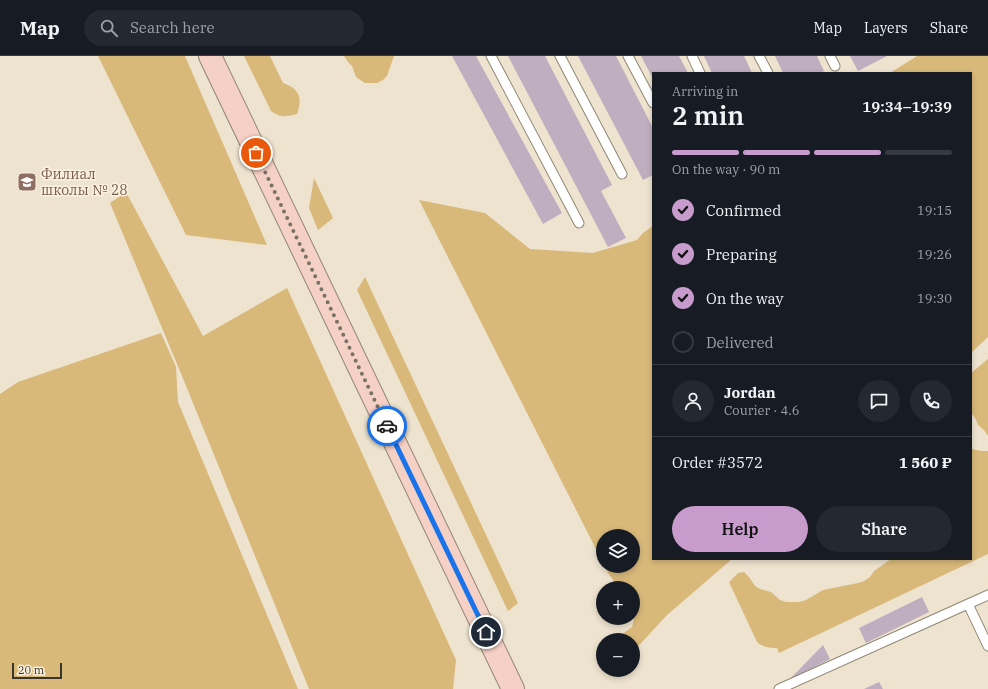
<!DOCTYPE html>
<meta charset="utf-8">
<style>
:root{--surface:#171b24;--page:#242831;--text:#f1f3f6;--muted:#9ea1a6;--line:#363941;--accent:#c79bcc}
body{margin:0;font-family:"IBM Plex Serif",serif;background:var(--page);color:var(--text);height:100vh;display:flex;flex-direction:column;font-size:15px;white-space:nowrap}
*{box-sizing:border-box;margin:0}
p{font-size:13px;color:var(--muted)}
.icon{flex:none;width:22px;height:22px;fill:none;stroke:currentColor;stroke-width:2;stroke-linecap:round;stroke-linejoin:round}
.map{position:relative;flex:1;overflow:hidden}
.drawer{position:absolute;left:652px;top:16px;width:320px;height:488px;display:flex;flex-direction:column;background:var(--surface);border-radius:0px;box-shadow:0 2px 6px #0003}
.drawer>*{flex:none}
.fabs{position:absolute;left:596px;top:473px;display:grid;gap:8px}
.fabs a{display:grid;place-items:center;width:44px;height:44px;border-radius:50%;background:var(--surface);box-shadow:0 2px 6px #0003;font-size:20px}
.scale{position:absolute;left:12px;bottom:10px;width:50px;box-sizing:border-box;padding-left:4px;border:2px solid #39352d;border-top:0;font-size:11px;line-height:14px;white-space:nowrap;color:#39352d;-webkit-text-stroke:3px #fcf1dc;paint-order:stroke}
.pin{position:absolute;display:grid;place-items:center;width:34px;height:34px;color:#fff;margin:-17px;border:2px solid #fff;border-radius:50%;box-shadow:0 1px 4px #0007}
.courier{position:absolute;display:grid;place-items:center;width:40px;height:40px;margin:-20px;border:3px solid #1a73e8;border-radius:50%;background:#fff;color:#222;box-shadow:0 1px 5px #0007}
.overview em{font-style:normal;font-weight:600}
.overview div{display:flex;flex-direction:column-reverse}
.overview{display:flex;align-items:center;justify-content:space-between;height:68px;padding:0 20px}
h1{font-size:26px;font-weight:600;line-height:30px}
.bar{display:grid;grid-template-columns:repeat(4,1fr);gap:6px 4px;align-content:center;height:48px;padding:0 20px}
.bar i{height:5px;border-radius:3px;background:var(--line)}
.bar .on{background:var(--accent)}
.bar p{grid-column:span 4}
.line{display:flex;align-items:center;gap:10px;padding:0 20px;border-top:1px solid var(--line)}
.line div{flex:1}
.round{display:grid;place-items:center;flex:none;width:42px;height:42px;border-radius:21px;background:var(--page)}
ol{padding:0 20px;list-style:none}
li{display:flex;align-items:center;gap:12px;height:44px}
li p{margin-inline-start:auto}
li .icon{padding:4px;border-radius:50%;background:var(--accent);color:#111;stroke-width:4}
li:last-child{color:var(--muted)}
li i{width:22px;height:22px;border:2px solid var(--line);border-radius:50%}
.button{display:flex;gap:8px;margin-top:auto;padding:8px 20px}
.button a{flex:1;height:46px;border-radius:24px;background:var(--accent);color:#111;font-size:16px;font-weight:600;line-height:46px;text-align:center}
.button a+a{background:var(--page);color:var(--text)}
header{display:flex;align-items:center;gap:24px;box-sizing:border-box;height:56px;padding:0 20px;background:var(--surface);border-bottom:1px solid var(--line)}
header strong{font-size:19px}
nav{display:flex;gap:22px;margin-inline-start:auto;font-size:14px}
.search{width:280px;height:36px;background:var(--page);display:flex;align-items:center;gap:10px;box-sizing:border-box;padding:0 14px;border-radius:22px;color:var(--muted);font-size:15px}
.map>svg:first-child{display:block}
.green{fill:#d9b97a}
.building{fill:#bfaebf}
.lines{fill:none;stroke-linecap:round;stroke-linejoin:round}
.lane-casing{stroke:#908673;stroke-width:11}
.secondary-casing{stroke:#908673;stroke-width:24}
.lane{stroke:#fff;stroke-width:9}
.secondary{stroke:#f5d0c5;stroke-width:22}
.done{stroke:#787266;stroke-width:4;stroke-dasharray:0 7.2}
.route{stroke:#1a73e8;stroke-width:5}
.labels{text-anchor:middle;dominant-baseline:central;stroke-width:3;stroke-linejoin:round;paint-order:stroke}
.education-label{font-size:14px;fill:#785e54;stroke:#fcf1dc;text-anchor:start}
</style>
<header>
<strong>Map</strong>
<div class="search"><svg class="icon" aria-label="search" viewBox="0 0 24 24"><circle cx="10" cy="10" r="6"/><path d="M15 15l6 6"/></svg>Search here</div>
<nav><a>Map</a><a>Layers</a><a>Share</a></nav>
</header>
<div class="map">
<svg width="988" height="633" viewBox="0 0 988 633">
<rect width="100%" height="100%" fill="#eee3cf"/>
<path class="green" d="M 98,0 L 185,0 L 267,189 L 186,179 Z
M 244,0 L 270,0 L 283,27 C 299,32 303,42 297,58 C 285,61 281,62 271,55 Z
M 344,0 L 394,0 L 387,20 L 383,24 L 377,27 L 365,27 L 356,21 L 352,10 L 348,6 Z
M 917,0 L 988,0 L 988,281 L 971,297 L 971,17 L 890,17 Z
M 314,122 L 333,162 L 318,174 L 309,152 Z
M 126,136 L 203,280 L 287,232 L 456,604 L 453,633 L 309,633 L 182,320 L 110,147 Z
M 419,144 L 485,157 L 530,193 L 593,197 L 637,184 L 643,177 L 653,170 L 653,503 L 732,503 L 666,560 L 633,596 L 633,584 L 618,584 L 621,579 L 632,571 L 635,559 L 633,553 L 633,532 L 619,532 L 608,517 L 604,510 L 633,510 L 633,480 L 603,480 L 603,507 Z
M 365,221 L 518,547 L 508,555 L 357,234 Z
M 161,277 L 176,311 L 178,346 L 298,633 L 0,633 L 0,338 L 18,326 Z
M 988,303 L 988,380 L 984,374 L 978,369 L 975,362 L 971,356 L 971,317 Z
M 971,393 L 982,395 L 988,395 L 988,498 L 779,597 L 777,592 C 770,592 762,591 757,586 L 729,526 L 738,517 L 744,516 L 749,521 L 755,530 L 760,533 L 771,536 L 780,544 L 786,546 L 799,546 L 806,544 L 823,534 L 858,527 L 864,525 L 870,521 L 874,515 L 891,503 L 971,503 Z"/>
<path class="building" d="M 452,0 L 476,0 L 562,157 L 543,168 Z
M 508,0 L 545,0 L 612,129 L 601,135 L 626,182 L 608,191 Z
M 578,0 L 616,0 L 653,72 L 653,119 L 643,124 Z
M 641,0 L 679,0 L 688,17 L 653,17 L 653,23 Z
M 704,0 L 744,0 L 752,17 L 712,17 Z
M 775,0 L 817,0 L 824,15 L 820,17 L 783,17 Z
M 850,0 L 887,0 L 858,15 Z
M 922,541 L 929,556 L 866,587 L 859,572 Z
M 823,589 L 830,603 L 788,625 Z
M 879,626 L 883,633 L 864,633 Z"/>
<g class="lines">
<g class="lane-casing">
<path id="lane" d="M 491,0 L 579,167
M 560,0 L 622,118
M 628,0 L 653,47
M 692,0 L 700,17
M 759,0 L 768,17
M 830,0 L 835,10
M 988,539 L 968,548 L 988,590
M 779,633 L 968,548"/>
</g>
<g class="secondary-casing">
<path id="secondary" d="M 210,0 L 513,633"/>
</g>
<use href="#lane" class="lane"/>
<use href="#secondary" class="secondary"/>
</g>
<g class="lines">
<path class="done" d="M 256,97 L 387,370"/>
<path class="route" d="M 387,370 L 486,576"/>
</g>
<defs>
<g id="school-square" transform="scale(1)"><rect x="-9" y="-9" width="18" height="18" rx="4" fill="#8d6e63" stroke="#fcf1dc"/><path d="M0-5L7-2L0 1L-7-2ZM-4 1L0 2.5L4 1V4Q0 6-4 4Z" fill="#fff"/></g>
</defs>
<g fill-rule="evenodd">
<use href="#school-square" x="27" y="126"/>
</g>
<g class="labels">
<g class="education-label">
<text x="41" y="118">Филиал<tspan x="41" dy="16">школы № 28</tspan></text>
</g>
</g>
</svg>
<div class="fabs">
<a><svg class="icon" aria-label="layers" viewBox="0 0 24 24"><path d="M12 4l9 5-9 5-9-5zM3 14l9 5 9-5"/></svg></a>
<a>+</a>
<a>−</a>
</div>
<div class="scale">20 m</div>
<div class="pin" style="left:256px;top:97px;background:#ea580c"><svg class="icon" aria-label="bag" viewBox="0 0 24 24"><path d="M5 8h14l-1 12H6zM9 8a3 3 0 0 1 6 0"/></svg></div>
<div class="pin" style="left:486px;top:576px;background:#1f2937"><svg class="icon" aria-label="home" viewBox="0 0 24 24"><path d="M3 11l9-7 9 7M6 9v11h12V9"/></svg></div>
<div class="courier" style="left:387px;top:370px"><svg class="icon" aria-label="car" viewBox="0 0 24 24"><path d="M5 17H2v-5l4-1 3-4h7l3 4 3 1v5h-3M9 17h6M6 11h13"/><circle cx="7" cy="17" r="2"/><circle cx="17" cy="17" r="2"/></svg></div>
<section class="drawer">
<div class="overview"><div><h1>2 min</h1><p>Arriving in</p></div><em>19:34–19:39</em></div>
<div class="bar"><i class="on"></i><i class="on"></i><i class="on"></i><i></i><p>On the way · 90 m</p></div>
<ol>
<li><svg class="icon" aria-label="check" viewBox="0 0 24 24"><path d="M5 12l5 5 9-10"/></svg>Confirmed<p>19:15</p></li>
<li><svg class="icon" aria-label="check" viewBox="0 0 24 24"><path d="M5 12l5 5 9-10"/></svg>Preparing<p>19:26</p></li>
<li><svg class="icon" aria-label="check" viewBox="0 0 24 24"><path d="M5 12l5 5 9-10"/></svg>On the way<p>19:30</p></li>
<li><i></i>Delivered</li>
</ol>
<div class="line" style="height:72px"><a class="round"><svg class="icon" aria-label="person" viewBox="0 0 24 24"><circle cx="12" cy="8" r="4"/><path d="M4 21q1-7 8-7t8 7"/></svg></a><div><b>Jordan</b><p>Courier · 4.6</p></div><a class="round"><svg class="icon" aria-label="chat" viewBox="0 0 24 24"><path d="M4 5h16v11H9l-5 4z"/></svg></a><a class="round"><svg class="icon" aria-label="phone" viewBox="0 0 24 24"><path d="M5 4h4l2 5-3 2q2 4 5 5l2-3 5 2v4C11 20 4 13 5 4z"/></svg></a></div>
<div class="line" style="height:52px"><div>Order #3572</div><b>1 560 ₽</b></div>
<div class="button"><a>Help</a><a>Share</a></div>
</section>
</div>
